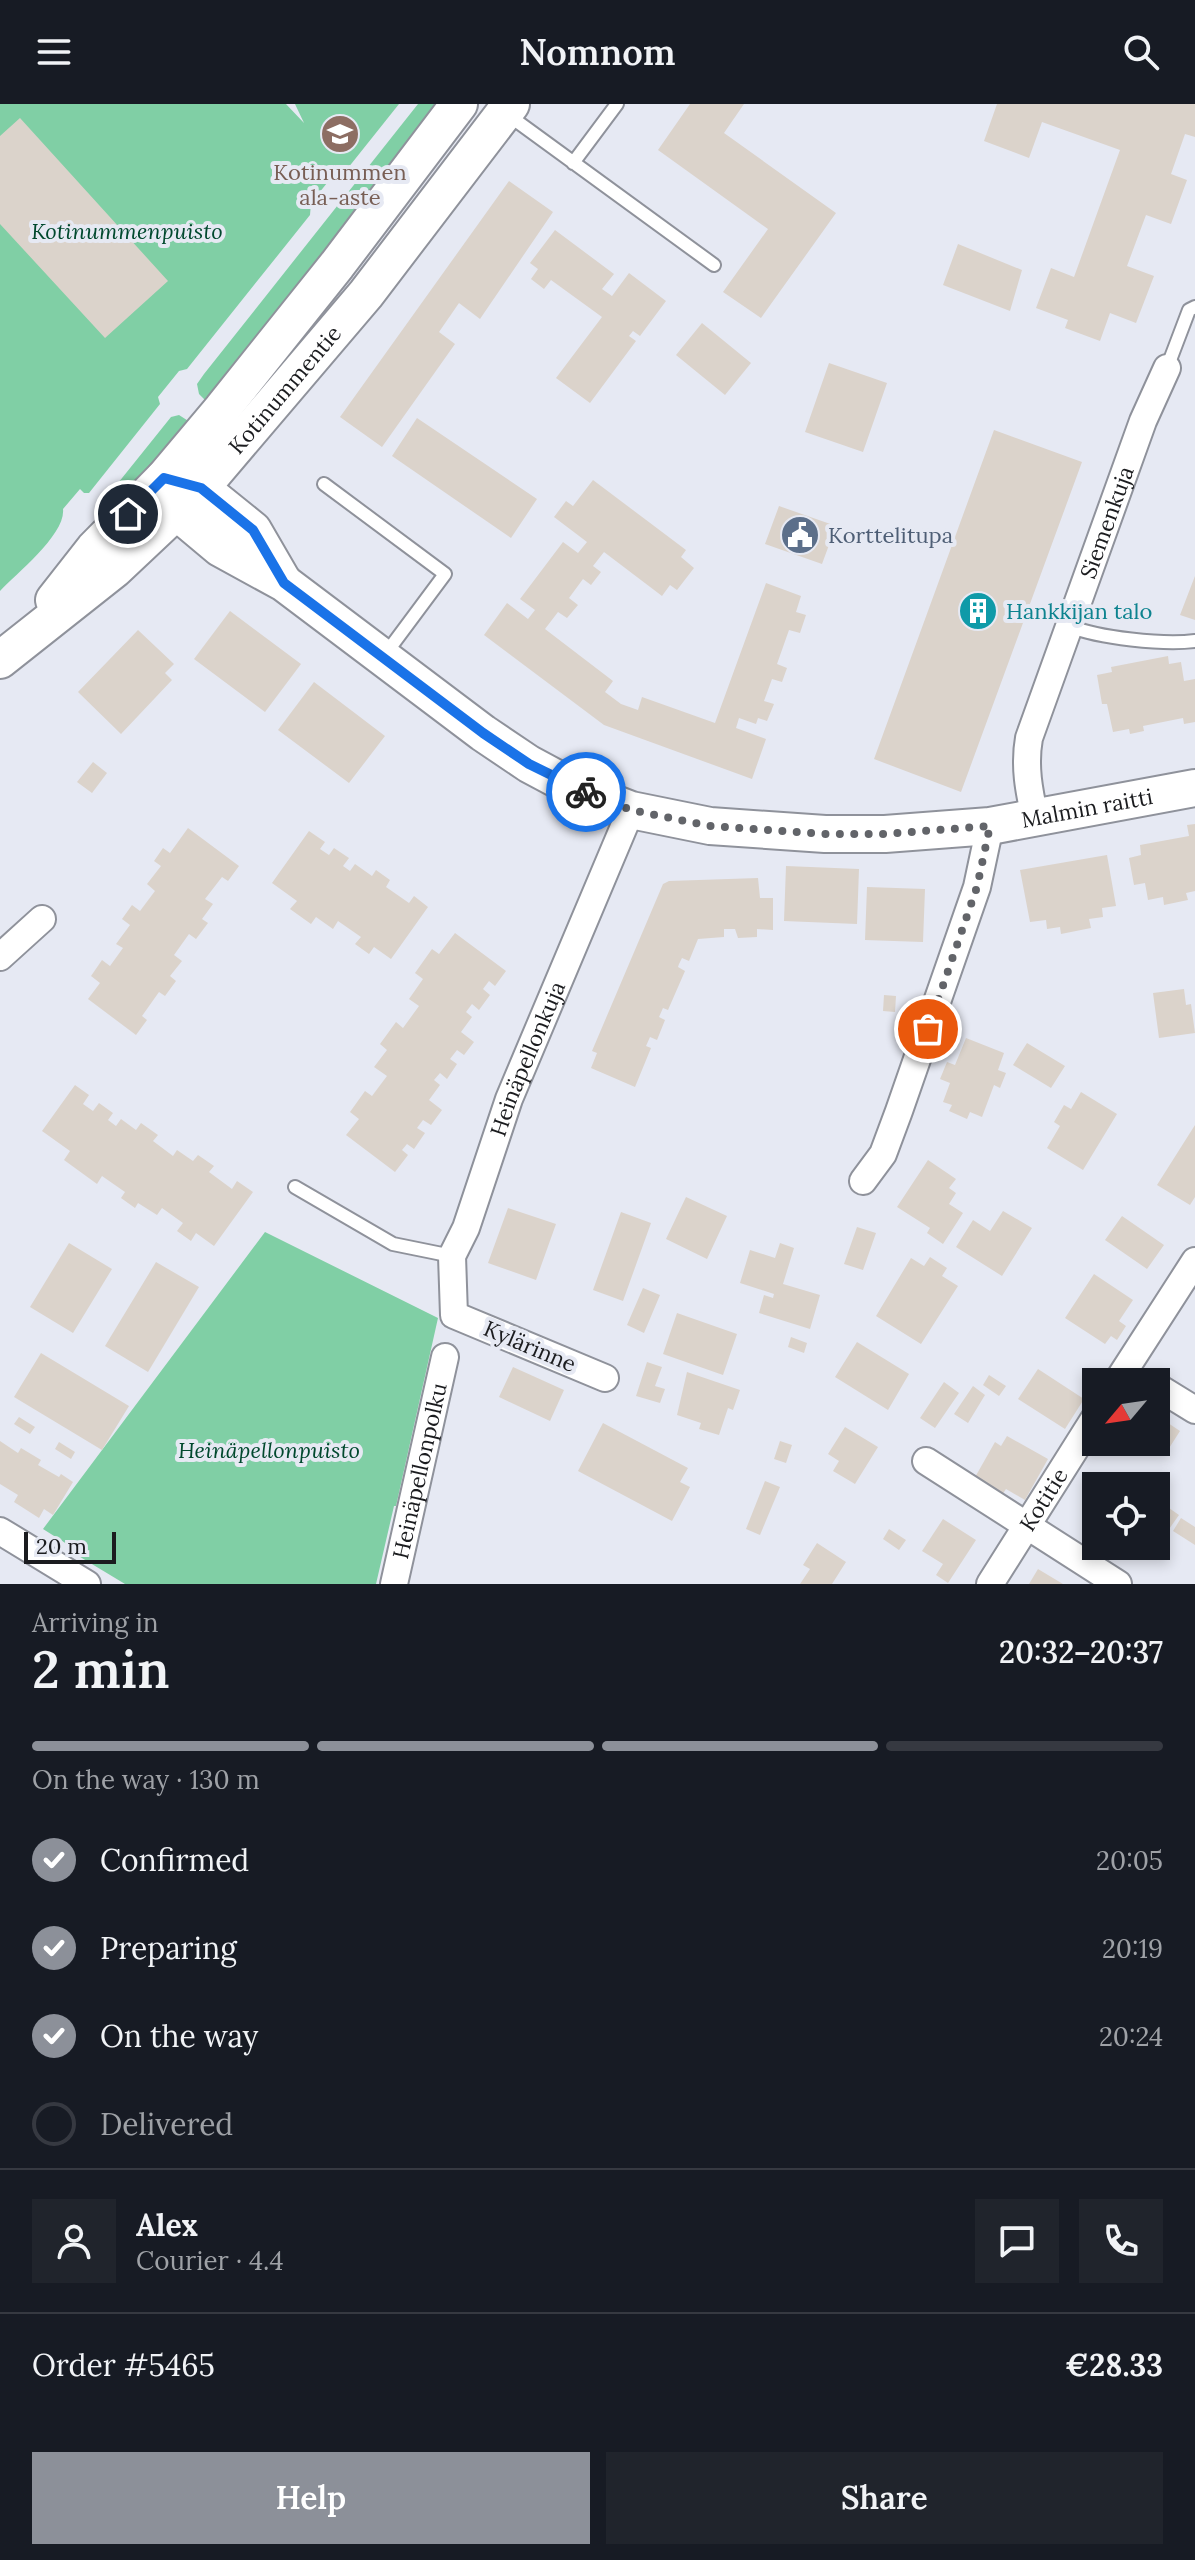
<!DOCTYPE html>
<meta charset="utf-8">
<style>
:root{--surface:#171b24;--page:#20242c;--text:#f1f3f6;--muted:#9ea1a6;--line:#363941;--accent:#8c9099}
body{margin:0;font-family:Lora,serif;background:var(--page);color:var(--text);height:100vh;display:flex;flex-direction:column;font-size:30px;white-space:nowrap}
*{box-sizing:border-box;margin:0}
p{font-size:26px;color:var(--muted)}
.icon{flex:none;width:44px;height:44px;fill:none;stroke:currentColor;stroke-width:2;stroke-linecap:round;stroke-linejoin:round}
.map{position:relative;height:1480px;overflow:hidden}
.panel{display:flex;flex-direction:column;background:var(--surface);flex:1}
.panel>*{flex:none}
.needle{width:52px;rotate:241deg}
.tools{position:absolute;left:1082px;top:1264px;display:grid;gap:16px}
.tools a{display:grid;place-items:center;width:88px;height:88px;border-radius:0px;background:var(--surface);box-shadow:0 4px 12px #0003;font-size:40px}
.scale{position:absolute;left:24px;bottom:20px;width:92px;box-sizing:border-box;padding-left:8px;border:4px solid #1b1c1f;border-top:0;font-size:22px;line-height:28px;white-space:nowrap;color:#1b1c1f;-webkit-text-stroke:6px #e6e9f3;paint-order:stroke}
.pin{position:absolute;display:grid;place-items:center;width:68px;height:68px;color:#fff;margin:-34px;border:4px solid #fff;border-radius:50%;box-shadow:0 2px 8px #0007}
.courier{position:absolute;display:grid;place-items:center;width:80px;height:80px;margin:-40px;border:6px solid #1a73e8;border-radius:50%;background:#fff;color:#222;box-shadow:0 2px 10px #0007}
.overview em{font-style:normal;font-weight:600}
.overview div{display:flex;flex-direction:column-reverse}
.overview{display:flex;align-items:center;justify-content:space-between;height:136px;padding:0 32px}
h1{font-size:52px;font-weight:600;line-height:60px}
.bar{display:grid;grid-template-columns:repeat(4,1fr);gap:12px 8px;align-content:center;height:96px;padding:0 32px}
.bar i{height:10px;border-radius:6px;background:var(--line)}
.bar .active{background:var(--accent)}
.bar p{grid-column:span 4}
.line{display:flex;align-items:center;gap:20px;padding:0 32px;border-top:2px solid var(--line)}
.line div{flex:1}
.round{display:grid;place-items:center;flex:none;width:84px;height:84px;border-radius:0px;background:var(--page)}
ol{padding:0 32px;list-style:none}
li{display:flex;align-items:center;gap:24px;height:88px}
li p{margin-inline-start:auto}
li .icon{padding:8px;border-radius:50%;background:var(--accent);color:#fff;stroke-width:4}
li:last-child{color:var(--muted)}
li i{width:44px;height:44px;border:4px solid var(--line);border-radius:50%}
.cta{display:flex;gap:16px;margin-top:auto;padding:16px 32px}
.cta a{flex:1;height:92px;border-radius:0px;background:var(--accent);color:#fff;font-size:32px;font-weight:600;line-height:92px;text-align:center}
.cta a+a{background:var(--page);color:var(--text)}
header{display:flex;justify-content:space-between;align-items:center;height:104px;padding:0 32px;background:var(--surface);font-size:36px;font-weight:600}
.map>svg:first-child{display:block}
.green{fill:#80cfa5}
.building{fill:#dbd3cb}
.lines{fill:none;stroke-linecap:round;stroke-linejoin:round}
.lane-casing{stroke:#8f929b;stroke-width:16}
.street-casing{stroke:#8f929b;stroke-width:30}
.secondary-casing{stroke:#8f929b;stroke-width:40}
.lane{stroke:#fff;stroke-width:12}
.street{stroke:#fff;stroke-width:26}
.secondary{stroke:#fff;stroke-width:36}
.done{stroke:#626469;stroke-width:8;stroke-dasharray:0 14.4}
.route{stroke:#1a73e8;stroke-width:10}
.labels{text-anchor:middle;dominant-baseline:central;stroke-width:8;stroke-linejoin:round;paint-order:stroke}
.education-label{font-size:22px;fill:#785e54;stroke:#e6e9f3}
.park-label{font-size:22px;font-style:italic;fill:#01492e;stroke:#e6e9f3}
.street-label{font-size:22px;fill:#1b1c1f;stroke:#e6e9f3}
.service-label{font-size:22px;fill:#4e5e75;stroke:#e6e9f3;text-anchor:start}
.culture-label{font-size:22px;fill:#0d838f;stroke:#e6e9f3;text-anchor:start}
</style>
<header><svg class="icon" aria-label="menu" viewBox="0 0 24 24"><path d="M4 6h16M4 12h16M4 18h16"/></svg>Nomnom<svg class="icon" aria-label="search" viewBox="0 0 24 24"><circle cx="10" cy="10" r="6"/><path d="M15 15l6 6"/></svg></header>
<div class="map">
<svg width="1195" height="1480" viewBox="0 0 1195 1480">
<rect width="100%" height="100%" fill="#e6e9f3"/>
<path class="green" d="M 0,0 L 286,0 L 304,19 L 295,0 L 399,0 L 340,74 L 335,69 L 311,99 L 310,111 L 187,265 L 179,267 L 158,293 L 160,300 L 89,389 L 84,389 L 80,385 L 63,405 C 66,430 17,469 0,487 Z
M 418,0 L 444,0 L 209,300 L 199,290 L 197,280 L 204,270 Z
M 179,311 L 193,320 L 110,409 L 104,405 L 102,399 L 171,313 Z
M 265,1128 L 438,1214 L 396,1402 L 394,1402 L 376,1480 L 125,1480 L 67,1445 L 70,1442 L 43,1425 Z"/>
<path class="building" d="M 690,0 L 744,0 L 724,29 L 836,109 L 761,214 L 723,188 L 768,125 L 658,46 Z
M 997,0 L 1195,0 L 1195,33 L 1185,30 L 1171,70 L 1187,76 L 1171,120 L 1146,111 L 1127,162 L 1154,172 L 1136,219 L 1110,209 L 1100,237 L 1065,224 L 1068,216 L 1036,204 L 1051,164 L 1074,173 L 1120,46 L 1042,18 L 1029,54 L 984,37 Z
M 20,14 L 168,177 L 105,234 L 0,120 L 0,32 Z
M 509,77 L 553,108 L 480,215 L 459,199 L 439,228 L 455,240 L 382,343 L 340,313 Z
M 555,126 L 614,170 L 602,185 L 612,192 L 629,169 L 666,197 L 640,232 L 633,227 L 629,232 L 636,237 L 590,299 L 556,274 L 602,213 L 551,176 L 544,185 L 531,175 L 538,165 L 530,159 Z
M 958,140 L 1022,166 L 1010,207 L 943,181 Z
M 702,219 L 751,259 L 725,291 L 676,251 Z
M 829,259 L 887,279 L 863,348 L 805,328 Z
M 417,314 L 537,395 L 511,434 L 392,352 Z
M 994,326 L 1082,358 L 961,688 L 874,655 Z
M 593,376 L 686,446 L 681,453 L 694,464 L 677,486 L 670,481 L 662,492 L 604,448 L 593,462 L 601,468 L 591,481 L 583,475 L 569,494 L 578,501 L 567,514 L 558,508 L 545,525 L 613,577 L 605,588 L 621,600 L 638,606 L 642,593 L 715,619 L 766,479 L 801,492 L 796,508 L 806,511 L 800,529 L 789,526 L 777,560 L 787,564 L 782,578 L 772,575 L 764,597 L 774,600 L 767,617 L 758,614 L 756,620 L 739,614 L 736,624 L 766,635 L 752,675 L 604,621 L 484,531 L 507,499 L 528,515 L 535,506 L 520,495 L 563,438 L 578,449 L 587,438 L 554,413 L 566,397 L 573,402 Z
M 779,402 L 836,422 L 822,460 L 765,440 Z
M 1195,472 L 1195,516 L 1180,511 Z
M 230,507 L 301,560 L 265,608 L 194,555 Z
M 138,526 L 174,560 L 165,569 L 172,576 L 121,630 L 78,588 Z
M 1168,552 L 1169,560 L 1181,558 L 1184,577 L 1195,575 L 1195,618 L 1184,620 L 1183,614 L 1143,622 L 1144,627 L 1130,630 L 1129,625 L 1113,628 L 1107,600 L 1102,600 L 1097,571 L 1112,568 L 1111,563 Z
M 314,578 L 385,632 L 349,679 L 278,626 Z
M 93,658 L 107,669 L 92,689 L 77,678 Z
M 1195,720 L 1195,787 L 1186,789 L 1188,796 L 1164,801 L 1163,793 L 1148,796 L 1145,779 L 1134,781 L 1129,754 L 1141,751 L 1140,741 L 1189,732 L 1187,721 Z
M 188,724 L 239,762 L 228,777 L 222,773 L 205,795 L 213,800 L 202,815 L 208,819 L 196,835 L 189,830 L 174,851 L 182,857 L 170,872 L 176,877 L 165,892 L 159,888 L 142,912 L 147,916 L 136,931 L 88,895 L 100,879 L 91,872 L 102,856 L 110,862 L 123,844 L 116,840 L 130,821 L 122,815 L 132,801 L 140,807 L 155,787 L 147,780 L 161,762 L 154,757 L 163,744 L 170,749 Z
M 309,727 L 325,738 L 320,745 L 329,751 L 334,744 L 349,754 L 343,762 L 350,767 L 355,760 L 372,772 L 376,766 L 390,776 L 386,783 L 409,799 L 414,792 L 428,803 L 391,855 L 374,843 L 369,850 L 355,840 L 361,833 L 338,817 L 333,825 L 316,813 L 311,820 L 290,805 L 297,797 L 272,779 Z
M 1107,751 L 1116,802 L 1102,804 L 1103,813 L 1089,815 L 1091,824 L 1061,830 L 1060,823 L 1047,825 L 1046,816 L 1030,818 L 1020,766 Z
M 786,762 L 859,765 L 857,820 L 784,817 Z
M 758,774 L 760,794 L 773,794 L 773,826 L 757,825 L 757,833 L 738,834 L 735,825 L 724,825 L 724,833 L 698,835 L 689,857 L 682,854 L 679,860 L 678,863 L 685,867 L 668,906 L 663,904 L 659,913 L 665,916 L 657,936 L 650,933 L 646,942 L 651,944 L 635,983 L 591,964 L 597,949 L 592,947 L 663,780 L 669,777 Z
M 867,783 L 925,785 L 923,838 L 865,836 Z
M 455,829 L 506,867 L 495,882 L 489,877 L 483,885 L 490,891 L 479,906 L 472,900 L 466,908 L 472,913 L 461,928 L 474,938 L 464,951 L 457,946 L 450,955 L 457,960 L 447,975 L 440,969 L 434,976 L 440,981 L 429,996 L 442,1006 L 431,1021 L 423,1016 L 417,1024 L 425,1029 L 414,1045 L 407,1040 L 402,1046 L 408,1051 L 395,1068 L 346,1031 L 359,1015 L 350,1008 L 365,987 L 372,992 L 387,972 L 374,963 L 387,946 L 380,940 L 396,918 L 403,924 L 419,902 L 409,895 L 423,875 L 415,869 L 432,845 L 439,850 Z
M 1184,885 L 1186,901 L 1191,900 L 1195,929 L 1159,934 L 1153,889 Z
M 884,891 L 896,892 L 895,908 L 883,907 Z
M 966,934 L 1004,949 L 998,966 L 1006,969 L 1000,984 L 994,981 L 982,1013 L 970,1008 L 967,1015 L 949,1007 L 952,1001 L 943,998 L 950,979 L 940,975 L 947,958 L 955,961 Z
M 1027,939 L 1065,962 L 1051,984 L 1013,961 Z
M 75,981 L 89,991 L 83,1000 L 93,1007 L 99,999 L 113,1009 L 108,1016 L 116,1022 L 121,1015 L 136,1026 L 141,1019 L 158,1031 L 153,1037 L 173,1052 L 177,1046 L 193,1057 L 198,1051 L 214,1062 L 209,1068 L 232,1085 L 237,1077 L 253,1088 L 214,1142 L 196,1129 L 191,1137 L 177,1127 L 183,1119 L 162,1104 L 157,1111 L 138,1099 L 135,1104 L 121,1094 L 125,1088 L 102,1072 L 97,1080 L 64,1056 L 70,1047 L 42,1027 Z
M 1081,988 L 1117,1010 L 1083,1066 L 1047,1044 L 1060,1022 L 1054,1018 L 1064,1001 L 1071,1005 Z
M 1195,1021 L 1195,1093 L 1190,1101 L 1157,1081 Z
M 928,1056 L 956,1075 L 949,1084 L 956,1089 L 949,1100 L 963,1109 L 943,1140 L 927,1129 L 930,1124 L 897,1103 Z
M 686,1093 L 727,1112 L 707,1155 L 666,1135 Z
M 508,1104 L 556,1120 L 536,1176 L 488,1159 Z
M 1003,1107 L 1032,1124 L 1002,1172 L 956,1143 L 973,1116 L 990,1127 Z
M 621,1108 L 651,1119 L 623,1197 L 593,1186 Z
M 1122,1112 L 1164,1141 L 1147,1165 L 1105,1136 Z
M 857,1123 L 876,1129 L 863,1166 L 844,1160 Z
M 69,1139 L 112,1165 L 73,1229 L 30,1203 Z
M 780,1139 L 794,1144 L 783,1180 L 820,1191 L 810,1225 L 759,1209 L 764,1191 L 773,1194 L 774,1190 L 740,1179 L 750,1146 L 775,1154 Z
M 930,1153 L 947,1164 L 942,1172 L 958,1182 L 921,1240 L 876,1212 L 911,1154 L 924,1162 Z
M 156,1158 L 199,1183 L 148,1268 L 105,1242 Z
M 1094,1170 L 1133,1196 L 1119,1217 L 1126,1222 L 1117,1236 L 1111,1232 L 1105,1240 L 1065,1214 Z
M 643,1184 L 660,1191 L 644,1229 L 627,1221 Z
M 677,1209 L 737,1230 L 723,1271 L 663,1250 Z
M 791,1233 L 807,1239 L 804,1249 L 788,1243 Z
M 857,1238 L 909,1270 L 888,1306 L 835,1273 Z
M 41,1249 L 129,1302 L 102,1346 L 14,1293 Z
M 647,1258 L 662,1263 L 655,1282 L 665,1285 L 660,1299 L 636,1292 Z
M 513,1263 L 564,1286 L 550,1317 L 499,1293 Z
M 1038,1265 L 1084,1295 L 1065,1325 L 1018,1295 Z
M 687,1268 L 740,1286 L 733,1306 L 728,1304 L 719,1331 L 699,1325 L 701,1319 L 677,1311 Z
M 989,1271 L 1006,1282 L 999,1292 L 983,1281 Z
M 944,1278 L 959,1289 L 935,1324 L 920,1314 Z
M 973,1282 L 985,1291 L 968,1319 L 954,1310 Z
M 1156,1311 L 1180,1327 L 1166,1349 L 1148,1338 L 1144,1346 L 1132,1338 L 1156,1338 Z
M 19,1313 L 35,1323 L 30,1330 L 14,1320 Z
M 603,1319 L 688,1364 L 680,1378 L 690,1383 L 672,1417 L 578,1367 Z
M 845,1323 L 878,1343 L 855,1380 L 833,1367 L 839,1357 L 828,1350 Z
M 1007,1332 L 1048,1355 L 1025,1396 L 1006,1385 L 1002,1391 L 974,1375 L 995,1338 L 1001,1342 Z
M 0,1337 L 18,1349 L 21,1344 L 41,1356 L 38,1361 L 59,1373 L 61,1370 L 73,1378 L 53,1411 L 44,1405 L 39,1414 L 14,1398 L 18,1391 L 0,1380 Z
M 780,1337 L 792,1341 L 786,1359 L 774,1355 Z
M 59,1338 L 75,1348 L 71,1355 L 55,1345 Z
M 765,1377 L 780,1383 L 760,1431 L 746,1425 Z
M 1159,1397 L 1179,1411 L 1162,1435 L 1156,1430 L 1156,1402 Z
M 1181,1414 L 1195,1423 L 1195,1441 L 1173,1427 Z
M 943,1415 L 976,1436 L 948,1479 L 936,1471 L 943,1460 L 922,1447 Z
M 889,1425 L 906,1436 L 899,1446 L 883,1435 Z
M 817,1439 L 846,1458 L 832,1480 L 800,1480 L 810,1465 L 803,1461 Z
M 1038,1465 L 1063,1480 L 1029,1480 Z"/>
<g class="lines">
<g class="lane-casing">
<path id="lane" d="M 507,10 L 714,161
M 573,59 L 617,0
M 1167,264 L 1189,206 L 1195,203
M 324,380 L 445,470 L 384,552
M 1069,522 C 1099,534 1163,541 1195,537
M 295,1083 L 393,1140 L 452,1152"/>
</g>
<g class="street-casing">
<g id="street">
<path id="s1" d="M 1035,714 C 1029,687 1024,662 1029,634 L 1143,317 L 1167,264"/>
<path d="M 0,853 L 42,815"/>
<path d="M 863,1077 L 883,1050 L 899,1007 L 977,783 L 990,722"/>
<path id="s2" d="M 605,1274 L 454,1211 L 452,1152 L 466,1124 L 509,995 L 631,706"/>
<path d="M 1117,1278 L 1195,1157"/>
<path d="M 1156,1282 L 1195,1306"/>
<path d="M 926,1357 L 1118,1480"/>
<path d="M 0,1427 L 87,1480"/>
<path id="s3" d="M 394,1480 L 445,1253"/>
<path id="s4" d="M 990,1480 L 1096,1312"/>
</g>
</g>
<g class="secondary-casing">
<g id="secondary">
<path id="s5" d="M 164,374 L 177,408 L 220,444 L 284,479 L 483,629 L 529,660 L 574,684 L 631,706 L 710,722 L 825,730 L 885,730 L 990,722 L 1195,684"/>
<path d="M 178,378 L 201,384 L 253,426 L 282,476"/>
<path d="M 54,496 L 94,445 L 164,374 L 222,305 L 337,161 L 459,0"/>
<path id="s6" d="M 0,556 L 115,465 L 201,384 L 366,190 L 511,0"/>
</g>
</g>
<use href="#lane" class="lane"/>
<use href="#street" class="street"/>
<use href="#secondary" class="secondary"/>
</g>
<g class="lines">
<path class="done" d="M 586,688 L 631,706 L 710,722 L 825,730 L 885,730 L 990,722 L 977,783 L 928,925"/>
<path class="route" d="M 128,410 L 164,374 L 201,384 L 253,426 L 284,479 L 483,629 L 529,660 L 586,688"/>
</g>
<defs>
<g id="school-disc" transform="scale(2)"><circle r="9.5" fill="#8d6e63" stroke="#e6e9f3"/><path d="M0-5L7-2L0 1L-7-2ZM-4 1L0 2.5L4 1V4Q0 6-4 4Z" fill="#fff"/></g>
<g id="civic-disc" transform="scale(2)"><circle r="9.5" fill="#5c6f8a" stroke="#e6e9f3"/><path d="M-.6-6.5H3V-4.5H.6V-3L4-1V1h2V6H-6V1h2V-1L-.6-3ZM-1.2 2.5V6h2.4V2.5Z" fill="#fff"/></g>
<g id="building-disc" transform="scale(2)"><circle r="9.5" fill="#0f9aa8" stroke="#e6e9f3"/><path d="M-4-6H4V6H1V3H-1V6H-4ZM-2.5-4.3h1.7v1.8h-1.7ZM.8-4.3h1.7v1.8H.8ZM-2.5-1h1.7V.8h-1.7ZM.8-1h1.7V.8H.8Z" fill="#fff"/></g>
</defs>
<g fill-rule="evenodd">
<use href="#school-disc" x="340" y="30"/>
<use href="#civic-disc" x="800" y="431"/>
<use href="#building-disc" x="978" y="507"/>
</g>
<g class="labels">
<g class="education-label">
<text x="340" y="68">Kotinummen<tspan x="340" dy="25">ala-aste</tspan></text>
</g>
<g class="park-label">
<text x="127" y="127">Kotinummenpuisto</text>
<text x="269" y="1346">Heinäpellonpuisto</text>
</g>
<g class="street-label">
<text stroke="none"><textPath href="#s6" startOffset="394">Kotinummentie</textPath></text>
<text stroke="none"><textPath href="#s1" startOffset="310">Siemenkuja</textPath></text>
<text stroke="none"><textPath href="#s5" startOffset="1042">Malmin raitti</textPath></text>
<text stroke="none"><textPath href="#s2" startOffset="434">Heinäpellonkuja</textPath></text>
<text transform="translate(530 1242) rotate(23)">Kylärinne</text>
<text stroke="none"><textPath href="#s3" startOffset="116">Heinäpellonpolku</textPath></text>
<text stroke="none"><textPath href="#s4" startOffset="100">Kotitie</textPath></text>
</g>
<g class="service-label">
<text x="828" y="431">Korttelitupa</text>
</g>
<g class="culture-label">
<text x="1006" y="507">Hankkijan talo</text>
</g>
</g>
</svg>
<div class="tools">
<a><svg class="needle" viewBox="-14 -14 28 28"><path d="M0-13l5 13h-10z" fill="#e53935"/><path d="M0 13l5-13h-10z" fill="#9ea1a6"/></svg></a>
<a><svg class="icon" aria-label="locate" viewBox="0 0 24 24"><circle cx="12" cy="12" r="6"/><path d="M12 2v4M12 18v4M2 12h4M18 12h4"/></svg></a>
</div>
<div class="scale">20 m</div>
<div class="pin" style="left:928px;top:925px;background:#ea580c"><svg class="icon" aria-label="bag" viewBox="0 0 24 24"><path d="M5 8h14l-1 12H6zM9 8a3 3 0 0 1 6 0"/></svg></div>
<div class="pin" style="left:128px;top:410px;background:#1f2937"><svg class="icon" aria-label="home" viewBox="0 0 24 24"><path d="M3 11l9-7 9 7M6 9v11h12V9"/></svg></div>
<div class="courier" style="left:586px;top:688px"><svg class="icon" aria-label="bike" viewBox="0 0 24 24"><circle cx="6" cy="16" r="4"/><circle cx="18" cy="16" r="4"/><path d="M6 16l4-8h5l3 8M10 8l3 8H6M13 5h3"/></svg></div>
</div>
<section class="panel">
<div class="overview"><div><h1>2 min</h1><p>Arriving in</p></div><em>20:32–20:37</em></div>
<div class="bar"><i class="active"></i><i class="active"></i><i class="active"></i><i></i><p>On the way · 130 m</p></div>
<ol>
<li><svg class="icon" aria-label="check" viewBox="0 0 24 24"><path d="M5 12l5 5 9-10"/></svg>Confirmed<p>20:05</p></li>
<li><svg class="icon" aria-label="check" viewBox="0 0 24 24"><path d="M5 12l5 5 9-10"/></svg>Preparing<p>20:19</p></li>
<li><svg class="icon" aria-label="check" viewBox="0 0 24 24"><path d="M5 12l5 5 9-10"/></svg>On the way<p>20:24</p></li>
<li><i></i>Delivered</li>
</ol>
<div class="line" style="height:144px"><a class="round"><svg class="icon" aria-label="person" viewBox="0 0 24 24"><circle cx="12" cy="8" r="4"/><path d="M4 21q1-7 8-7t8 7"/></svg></a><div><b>Alex</b><p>Courier · 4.4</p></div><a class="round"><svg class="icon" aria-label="chat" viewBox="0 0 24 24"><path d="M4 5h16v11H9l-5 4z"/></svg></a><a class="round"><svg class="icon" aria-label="phone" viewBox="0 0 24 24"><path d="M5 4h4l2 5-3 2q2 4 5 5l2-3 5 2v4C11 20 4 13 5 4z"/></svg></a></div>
<div class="line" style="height:104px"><div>Order #5465</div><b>€28.33</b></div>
<div class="cta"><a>Help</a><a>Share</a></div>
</section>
